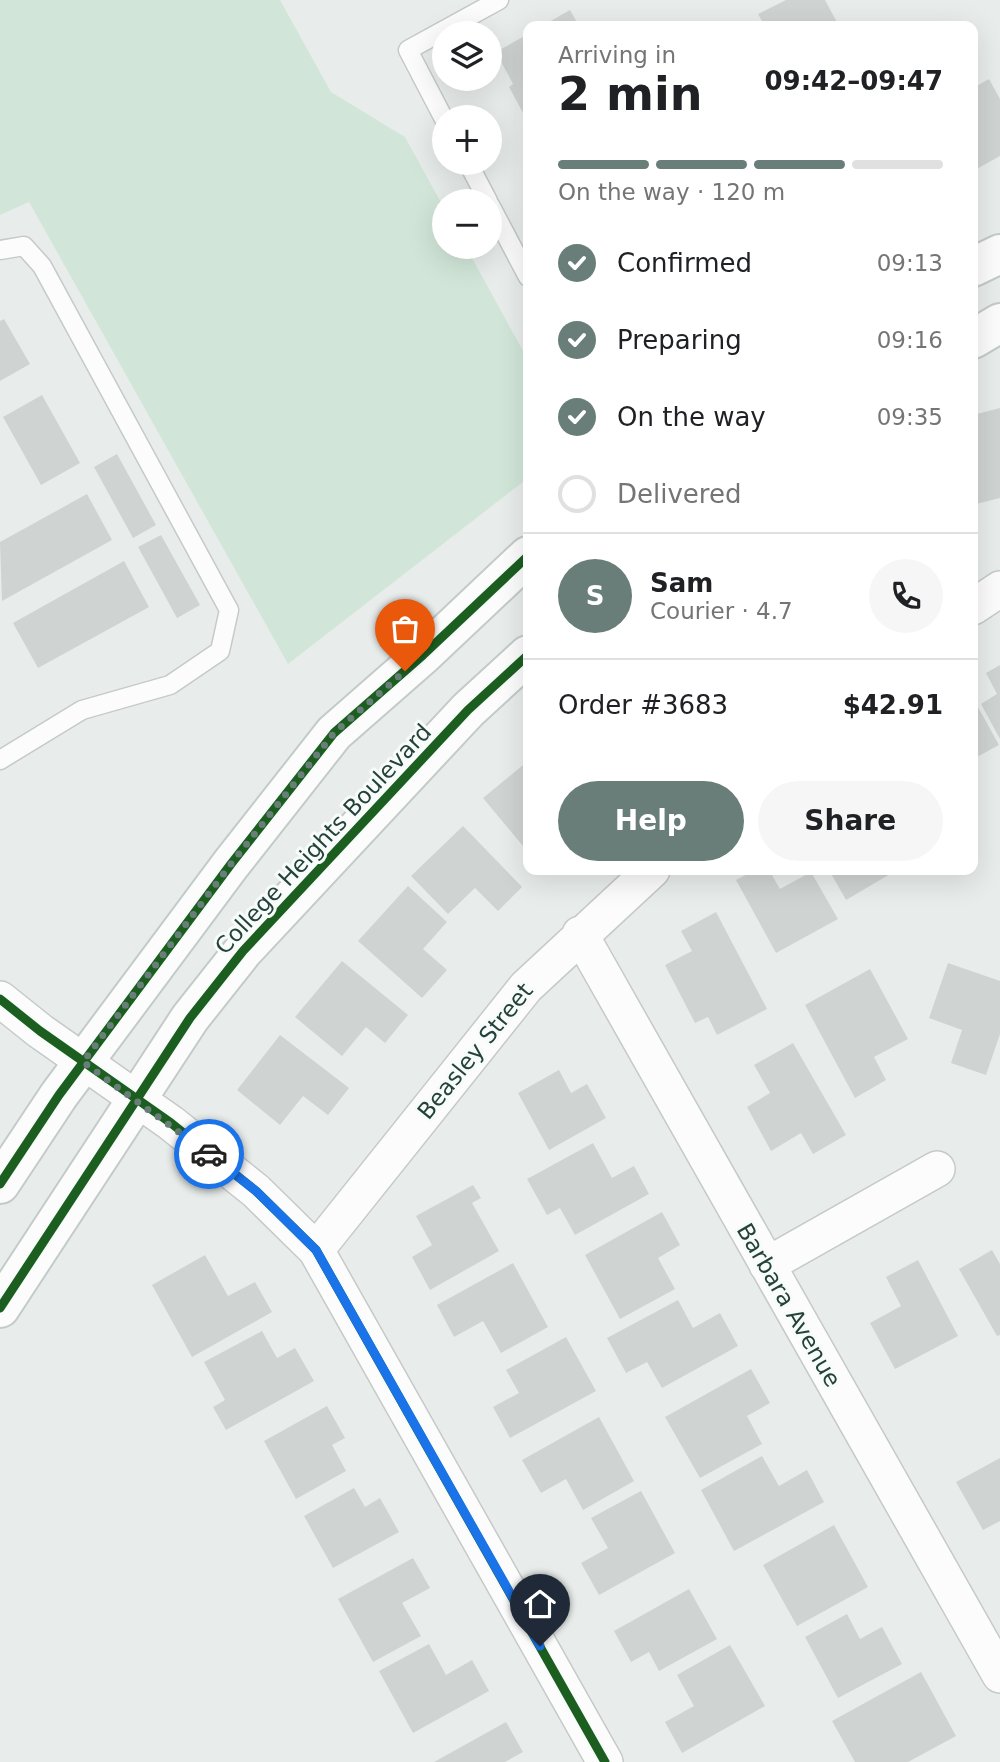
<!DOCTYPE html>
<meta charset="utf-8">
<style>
:root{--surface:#fff;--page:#f6f6f6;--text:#202124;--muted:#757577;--line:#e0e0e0;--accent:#697e78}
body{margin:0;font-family:"DejaVu Sans",sans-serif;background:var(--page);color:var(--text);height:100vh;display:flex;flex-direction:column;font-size:26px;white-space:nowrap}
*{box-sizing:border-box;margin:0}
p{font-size:23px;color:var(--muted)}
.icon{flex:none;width:38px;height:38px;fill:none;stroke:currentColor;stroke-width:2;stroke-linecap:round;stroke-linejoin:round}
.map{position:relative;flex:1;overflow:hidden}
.side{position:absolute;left:523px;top:21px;width:455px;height:854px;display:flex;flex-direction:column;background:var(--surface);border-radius:14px;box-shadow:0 7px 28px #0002}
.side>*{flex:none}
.tools{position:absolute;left:432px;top:21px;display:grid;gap:14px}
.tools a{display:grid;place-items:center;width:70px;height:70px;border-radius:50%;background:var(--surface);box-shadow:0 7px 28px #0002;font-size:35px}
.pin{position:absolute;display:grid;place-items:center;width:60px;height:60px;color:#fff;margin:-72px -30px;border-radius:50% 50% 50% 0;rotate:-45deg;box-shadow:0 0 7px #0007}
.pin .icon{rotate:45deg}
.courier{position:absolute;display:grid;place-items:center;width:70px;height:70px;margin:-35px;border:5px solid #1a73e8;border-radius:50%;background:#fff;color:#222;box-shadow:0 2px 9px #0007}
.headline em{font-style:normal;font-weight:700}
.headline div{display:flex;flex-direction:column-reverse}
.headline{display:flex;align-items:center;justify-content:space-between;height:119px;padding:0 35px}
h1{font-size:46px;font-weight:700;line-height:52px}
.bar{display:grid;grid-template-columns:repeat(4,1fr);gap:10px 7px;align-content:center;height:84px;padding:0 35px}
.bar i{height:9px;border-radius:5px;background:var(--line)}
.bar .selected{background:var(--accent)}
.bar p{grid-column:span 4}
.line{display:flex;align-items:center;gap:18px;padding:0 35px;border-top:2px solid var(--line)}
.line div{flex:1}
.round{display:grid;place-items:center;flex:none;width:74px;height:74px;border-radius:37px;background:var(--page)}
ol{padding:0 35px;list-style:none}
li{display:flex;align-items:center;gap:21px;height:77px}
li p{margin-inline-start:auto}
li .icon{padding:7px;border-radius:50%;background:var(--accent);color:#fff;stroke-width:4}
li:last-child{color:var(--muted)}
li i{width:38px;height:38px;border:4px solid var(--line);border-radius:50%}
.primary-button{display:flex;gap:14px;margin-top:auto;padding:14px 35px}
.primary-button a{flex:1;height:80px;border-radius:42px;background:var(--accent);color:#fff;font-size:28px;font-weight:700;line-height:80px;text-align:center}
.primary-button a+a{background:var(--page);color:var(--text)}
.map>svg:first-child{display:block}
.green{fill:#d1e6d8}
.building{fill:#cfd4d2}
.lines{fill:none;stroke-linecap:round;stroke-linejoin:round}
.lane-casing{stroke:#c5cac8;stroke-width:21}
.street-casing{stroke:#c5cac8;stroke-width:38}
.secondary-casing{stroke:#c3cbc8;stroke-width:42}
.lane{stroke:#fcfcfc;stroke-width:18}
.street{stroke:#fcfcfc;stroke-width:35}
.secondary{stroke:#fcfcfc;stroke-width:38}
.cycleway-casing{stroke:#f7fbf9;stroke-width:13}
.cycleway{stroke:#1b5e20;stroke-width:9}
.done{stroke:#697e78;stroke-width:7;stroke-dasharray:0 12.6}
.route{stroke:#1a73e8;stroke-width:9}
.labels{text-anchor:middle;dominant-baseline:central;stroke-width:6;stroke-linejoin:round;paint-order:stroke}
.street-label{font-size:23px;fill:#24423a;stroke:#f7fbf9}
</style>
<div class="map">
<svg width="1000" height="1762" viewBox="0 0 1000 1762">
<rect width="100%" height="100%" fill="#e8edeb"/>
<path class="green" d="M 0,0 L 280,0 L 331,92 L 405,137 L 444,208 L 444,247 L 466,247 L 528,360 L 528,478 L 288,664 L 29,202 L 0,215 Z"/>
<path class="building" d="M 786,0 L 825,0 L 839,26 L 765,26 L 758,14 Z
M 570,10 L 579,26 L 542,26 Z
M 528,34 L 528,122 L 509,87 L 513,84 L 496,52 Z
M 989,79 L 1000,99 L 1000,156 L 973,171 L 973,88 Z
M 4,319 L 30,364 L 0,381 L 0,321 Z
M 42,395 L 80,463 L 41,485 L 3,417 Z
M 1000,408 L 1000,498 L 976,504 L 973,415 Z
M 117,454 L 156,525 L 133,538 L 94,467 Z
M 87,494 L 112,540 L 2,601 L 0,542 Z
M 161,535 L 200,605 L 177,618 L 138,547 Z
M 124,561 L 149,607 L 38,668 L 13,623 Z
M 1000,665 L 1000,739 L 981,704 L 997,694 L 986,673 Z
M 973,698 L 999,745 L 975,758 L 973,753 Z
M 528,761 L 528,852 L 483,798 Z
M 463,826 L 522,887 L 498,911 L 475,888 L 448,914 L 411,876 Z
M 755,870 L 769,870 L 780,889 L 811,872 L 838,919 L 776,953 L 736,880 Z
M 829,870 L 897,870 L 846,900 Z
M 408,886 L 447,922 L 423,949 L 447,970 L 422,998 L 358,941 Z
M 716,912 L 767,1009 L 717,1035 L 708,1017 L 695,1023 L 665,965 L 692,951 L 681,931 Z
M 342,961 L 408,1015 L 385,1043 L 366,1027 L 342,1056 L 295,1017 Z
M 948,963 L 1000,981 L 1000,1034 L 986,1075 L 951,1063 L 962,1030 L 929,1018 Z
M 870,969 L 908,1039 L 874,1057 L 886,1080 L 855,1098 L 805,1005 Z
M 280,1035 L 349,1088 L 328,1115 L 303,1096 L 280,1125 L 237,1090 Z
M 793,1043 L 846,1135 L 813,1154 L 801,1133 L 771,1151 L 747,1107 L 770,1093 L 754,1065 Z
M 559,1070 L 571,1093 L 587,1084 L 606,1118 L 549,1150 L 518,1093 Z
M 593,1143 L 612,1178 L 634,1166 L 649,1194 L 575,1235 L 560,1208 L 547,1215 L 527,1179 Z
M 473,1185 L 481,1198 L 472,1203 L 499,1251 L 430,1290 L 412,1257 L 432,1245 L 416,1216 Z
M 662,1212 L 680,1245 L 658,1258 L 675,1289 L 620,1319 L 585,1255 Z
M 992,1250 L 1000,1264 L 1000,1335 L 997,1336 L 959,1269 Z
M 205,1255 L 228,1296 L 255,1282 L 272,1312 L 192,1357 L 152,1285 Z
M 918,1260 L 958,1336 L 895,1369 L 870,1323 L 901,1306 L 886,1277 Z
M 513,1263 L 548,1327 L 501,1353 L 483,1321 L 454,1337 L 437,1305 Z
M 678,1300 L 693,1328 L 720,1313 L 738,1346 L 662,1388 L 647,1362 L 626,1373 L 607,1338 Z
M 262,1331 L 277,1358 L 295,1348 L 314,1381 L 226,1430 L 213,1407 L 225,1400 L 204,1362 Z
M 566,1337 L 596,1391 L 510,1438 L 493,1407 L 519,1393 L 506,1370 Z
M 751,1369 L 770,1403 L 747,1416 L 762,1444 L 700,1478 L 665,1417 Z
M 327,1406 L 345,1438 L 332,1445 L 346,1471 L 296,1499 L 264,1441 Z
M 599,1417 L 634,1481 L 583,1510 L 566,1479 L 541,1493 L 522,1460 Z
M 762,1456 L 779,1486 L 807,1470 L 824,1502 L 734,1551 L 701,1490 Z
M 1000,1458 L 1000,1521 L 983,1530 L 956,1482 Z
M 354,1488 L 365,1507 L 380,1498 L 399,1532 L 333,1568 L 304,1516 Z
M 641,1491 L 675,1553 L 599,1595 L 581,1563 L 608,1548 L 591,1518 Z
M 834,1525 L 868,1587 L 797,1626 L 763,1565 Z
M 413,1558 L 430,1588 L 402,1603 L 421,1636 L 373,1662 L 338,1599 Z
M 689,1589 L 717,1639 L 659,1671 L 649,1652 L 631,1662 L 614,1631 Z
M 847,1614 L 860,1639 L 882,1627 L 902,1664 L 838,1698 L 805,1637 Z
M 429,1644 L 446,1675 L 472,1660 L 489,1691 L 413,1733 L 379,1671 Z
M 730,1645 L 765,1706 L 682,1753 L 665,1722 L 694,1706 L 677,1675 Z
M 921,1672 L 956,1736 L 908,1762 L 855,1762 L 832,1721 Z
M 506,1722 L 523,1752 L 505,1762 L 434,1762 Z"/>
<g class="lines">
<g class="lane-casing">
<path id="lane" d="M 444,119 L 408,50 L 499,0
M 468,163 L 488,201
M 490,205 L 528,277
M 0,250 L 24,246 L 42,266 L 229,610 L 220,651 L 170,685 L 82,710 L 0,760"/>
</g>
<g class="street-casing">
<path id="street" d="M 973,607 L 1000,589
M 580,934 L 1000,1675
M 0,999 L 40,1031 L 171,1123 L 256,1191 L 316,1250 L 605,1762
M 316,1250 L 526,987 L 652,870
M 767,1265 L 937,1169"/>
</g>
<g class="secondary-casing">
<path id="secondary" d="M 973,267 L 1000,254
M 973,339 L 1000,323
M 0,1184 L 59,1095 L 231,864 L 334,733 L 423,655 L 528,556
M 0,1308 L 190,1018 L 243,951 L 468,710 L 528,655"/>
</g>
<use href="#lane" class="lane"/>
<use href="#street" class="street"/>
<use href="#secondary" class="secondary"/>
<g class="cycleway-casing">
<path id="cycleway" d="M 0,999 L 40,1031 L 171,1123 L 256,1191 L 316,1250 L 605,1762
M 0,1184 L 59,1095 L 231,864 L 334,733 L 423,655 L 528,556
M 0,1308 L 190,1018 L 243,951 L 468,710 L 528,655"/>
</g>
<use href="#cycleway" class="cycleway"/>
</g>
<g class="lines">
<path class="done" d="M 209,1154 L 83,1062 L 231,864 L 334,733 L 405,671"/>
<path class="route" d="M 209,1154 L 256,1191 L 316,1250 L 540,1646"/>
</g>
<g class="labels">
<g class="street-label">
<text transform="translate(323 839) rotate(-47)">College Heights Boulevard</text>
<text transform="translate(475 1051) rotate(-51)">Beasley Street</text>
<text transform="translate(789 1305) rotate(60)">Barbara Avenue</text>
</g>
</g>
</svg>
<div class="tools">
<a><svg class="icon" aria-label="layers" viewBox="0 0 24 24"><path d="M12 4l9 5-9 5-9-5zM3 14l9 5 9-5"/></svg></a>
<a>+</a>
<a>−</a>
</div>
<div class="pin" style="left:405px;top:671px;background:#ea580c"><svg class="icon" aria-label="bag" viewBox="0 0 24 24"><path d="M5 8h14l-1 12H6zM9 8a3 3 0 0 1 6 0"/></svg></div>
<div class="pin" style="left:540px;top:1646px;background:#1f2937"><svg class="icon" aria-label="home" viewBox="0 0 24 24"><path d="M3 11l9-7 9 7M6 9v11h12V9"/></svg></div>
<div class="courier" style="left:209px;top:1154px"><svg class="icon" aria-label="car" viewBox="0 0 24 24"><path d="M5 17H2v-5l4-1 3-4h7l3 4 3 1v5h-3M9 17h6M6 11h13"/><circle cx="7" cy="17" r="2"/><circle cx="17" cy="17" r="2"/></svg></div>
<section class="side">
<div class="headline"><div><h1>2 min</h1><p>Arriving in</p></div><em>09:42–09:47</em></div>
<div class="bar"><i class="selected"></i><i class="selected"></i><i class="selected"></i><i></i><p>On the way · 120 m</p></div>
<ol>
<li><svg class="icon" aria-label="check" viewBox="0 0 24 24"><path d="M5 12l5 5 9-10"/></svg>Confirmed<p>09:13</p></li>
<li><svg class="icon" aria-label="check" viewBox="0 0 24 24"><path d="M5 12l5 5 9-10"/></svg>Preparing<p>09:16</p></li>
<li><svg class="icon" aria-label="check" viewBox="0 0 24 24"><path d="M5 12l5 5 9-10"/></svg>On the way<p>09:35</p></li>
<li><i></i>Delivered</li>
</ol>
<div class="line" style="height:126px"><b class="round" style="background:var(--accent);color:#fff">S</b><div><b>Sam</b><p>Courier · 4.7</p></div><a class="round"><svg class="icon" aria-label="phone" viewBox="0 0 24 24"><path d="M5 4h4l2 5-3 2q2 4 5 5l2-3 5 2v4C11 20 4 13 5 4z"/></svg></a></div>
<div class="line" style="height:91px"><div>Order #3683</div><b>$42.91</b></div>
<div class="primary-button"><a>Help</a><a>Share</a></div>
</section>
</div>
